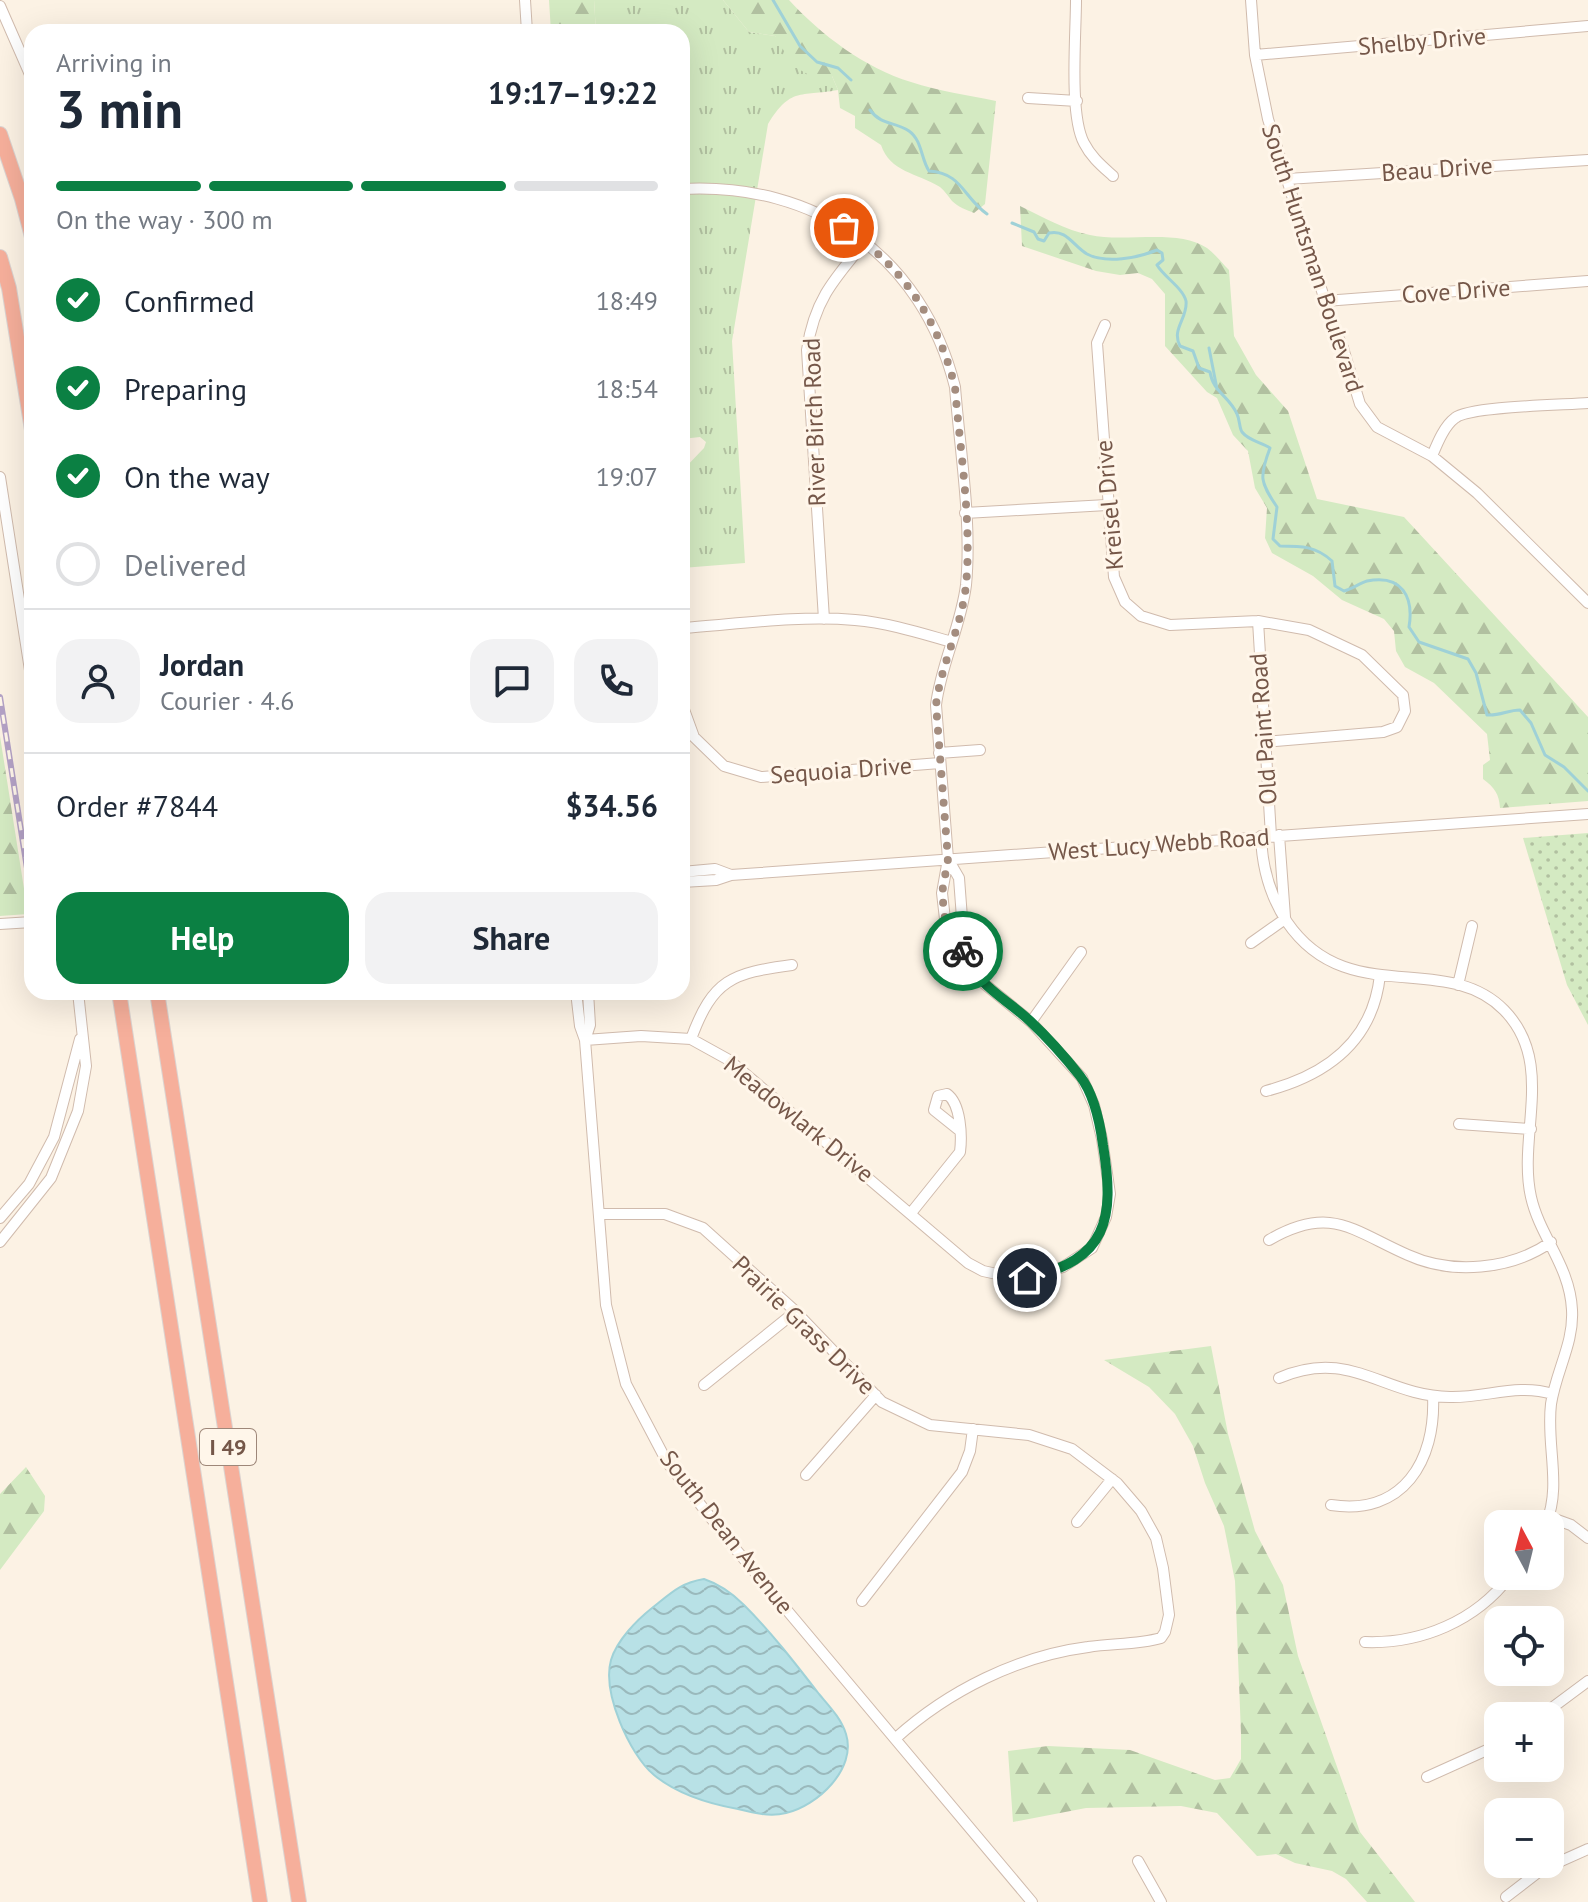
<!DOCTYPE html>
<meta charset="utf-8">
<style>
:root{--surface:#fff;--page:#f2f2f3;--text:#1f2937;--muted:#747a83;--line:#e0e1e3;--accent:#0b8043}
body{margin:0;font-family:"PT Sans",sans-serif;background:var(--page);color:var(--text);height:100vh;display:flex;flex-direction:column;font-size:30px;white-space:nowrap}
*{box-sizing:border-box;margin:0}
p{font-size:26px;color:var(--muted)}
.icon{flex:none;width:44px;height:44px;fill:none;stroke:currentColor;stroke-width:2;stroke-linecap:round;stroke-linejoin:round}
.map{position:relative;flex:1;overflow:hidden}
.panel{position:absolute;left:24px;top:24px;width:666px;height:976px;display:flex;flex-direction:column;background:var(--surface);border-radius:24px;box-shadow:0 8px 32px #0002}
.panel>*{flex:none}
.needle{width:52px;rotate:353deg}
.fabs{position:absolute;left:1484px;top:1510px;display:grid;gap:16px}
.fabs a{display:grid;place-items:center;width:80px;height:80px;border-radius:16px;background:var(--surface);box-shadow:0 8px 32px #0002;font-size:40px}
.pin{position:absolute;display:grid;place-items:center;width:68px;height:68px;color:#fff;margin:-34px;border:4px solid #fff;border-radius:50%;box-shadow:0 2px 8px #0007}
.courier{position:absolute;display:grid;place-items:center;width:80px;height:80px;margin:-40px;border:6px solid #0b8043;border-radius:50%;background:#fff;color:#222;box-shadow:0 2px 10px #0007}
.head em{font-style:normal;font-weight:600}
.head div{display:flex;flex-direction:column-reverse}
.head{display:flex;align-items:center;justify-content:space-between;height:136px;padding:0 32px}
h1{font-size:52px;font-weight:600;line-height:60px}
.bar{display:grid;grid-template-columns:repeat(4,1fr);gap:12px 8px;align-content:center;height:96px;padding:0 32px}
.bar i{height:10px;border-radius:6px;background:var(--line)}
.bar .active{background:var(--accent)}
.bar p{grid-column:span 4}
.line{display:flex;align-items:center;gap:20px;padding:0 32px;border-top:2px solid var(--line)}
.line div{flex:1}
.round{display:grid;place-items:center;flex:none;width:84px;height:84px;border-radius:24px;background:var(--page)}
ol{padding:0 32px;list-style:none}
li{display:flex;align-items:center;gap:24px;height:88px}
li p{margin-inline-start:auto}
li .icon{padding:8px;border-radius:50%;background:var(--accent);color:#fff;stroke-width:4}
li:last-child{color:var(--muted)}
li i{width:44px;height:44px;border:4px solid var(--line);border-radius:50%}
.cta{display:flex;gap:16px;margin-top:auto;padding:16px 32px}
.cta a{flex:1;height:92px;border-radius:24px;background:var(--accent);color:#fff;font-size:32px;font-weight:600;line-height:92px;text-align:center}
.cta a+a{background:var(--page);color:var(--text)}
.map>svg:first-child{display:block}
.grass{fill:url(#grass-tufts)}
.forest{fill:url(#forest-firs)}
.park{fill:url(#park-dots)}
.water{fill:url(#water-waves);stroke:#9fd1d7;stroke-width:2}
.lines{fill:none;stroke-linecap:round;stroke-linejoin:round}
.stream{stroke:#9fd1d7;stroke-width:3}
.minor-casing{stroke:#d0bbad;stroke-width:12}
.highway-casing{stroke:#dbd3d0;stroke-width:16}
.minor{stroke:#fff;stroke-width:10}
.highway{stroke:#f6af9b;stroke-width:14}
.rail-casing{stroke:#b4a2c6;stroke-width:6}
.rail{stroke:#fff6ea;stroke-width:3;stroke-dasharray:9;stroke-linecap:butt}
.done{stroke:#a48d7f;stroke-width:8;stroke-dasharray:0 14.4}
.route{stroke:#0b8043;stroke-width:10}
.labels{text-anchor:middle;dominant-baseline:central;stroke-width:6;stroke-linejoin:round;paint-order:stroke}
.shield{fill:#fff6ea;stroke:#9e8779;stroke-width:2}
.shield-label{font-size:22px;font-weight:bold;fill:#755749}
.street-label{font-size:24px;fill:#755749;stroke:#fff6ea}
</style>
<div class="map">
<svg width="1588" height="1902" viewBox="0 0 1588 1902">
<defs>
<pattern id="grass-tufts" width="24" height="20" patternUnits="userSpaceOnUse" patternTransform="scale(2)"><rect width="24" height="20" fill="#d4eac2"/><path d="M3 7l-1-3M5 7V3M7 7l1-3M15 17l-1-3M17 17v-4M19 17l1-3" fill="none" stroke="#b1c0a0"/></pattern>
<pattern id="forest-firs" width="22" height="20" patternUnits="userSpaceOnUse" patternTransform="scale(2)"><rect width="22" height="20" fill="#d4eac2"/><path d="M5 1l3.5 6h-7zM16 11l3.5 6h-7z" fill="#b1c0a0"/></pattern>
<pattern id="park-dots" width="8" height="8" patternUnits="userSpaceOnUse" patternTransform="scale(2)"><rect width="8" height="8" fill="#d4eac2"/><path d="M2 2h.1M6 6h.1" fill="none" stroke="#b1c0a0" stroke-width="1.8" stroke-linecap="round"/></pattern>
<pattern id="water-waves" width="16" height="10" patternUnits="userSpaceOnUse" patternTransform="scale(2)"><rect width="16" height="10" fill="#b8e1e6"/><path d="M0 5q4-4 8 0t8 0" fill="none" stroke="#9ab9bc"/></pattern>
</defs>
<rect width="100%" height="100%" fill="#fcf2e4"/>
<path class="grass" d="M 594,0 L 723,0 L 749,32 L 775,36 L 811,75 L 832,76 L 838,90 C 799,97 791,87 768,124 L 732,341 L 745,563 L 682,568 L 682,471 L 704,448 L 706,442 L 700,437 L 682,439 L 682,32 L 596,32 Z"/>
<path class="forest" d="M 549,0 L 594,0 L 596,32 L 551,32 Z
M 723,0 L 789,0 C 821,35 865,68 911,82 C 939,91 967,95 996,101 L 985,204 L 974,213 C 967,210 958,207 952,201 C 948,196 945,191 940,187 C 917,173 890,172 881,145 L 855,128 L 855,116 L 840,108 L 838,90 L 832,76 L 811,76 L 793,66 L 775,36 L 749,32 Z
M 1020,206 C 1043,217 1065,230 1090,235 C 1124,243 1178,228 1207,248 C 1215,254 1222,263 1229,270 L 1234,336 L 1256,375 L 1288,411 L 1317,499 L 1404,517 L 1588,717 L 1588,801 L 1500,808 C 1499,794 1495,788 1483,779 L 1483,765 L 1490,760 L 1487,734 L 1434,683 L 1405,667 L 1396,651 L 1394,631 L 1384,619 L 1342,600 L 1313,576 L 1272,553 L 1265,538 L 1267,508 L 1255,488 L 1248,451 L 1233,435 L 1217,398 L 1207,392 L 1165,346 L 1165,294 L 1152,279 L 1138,273 L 1120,275 L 1096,271 L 1022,246 Z
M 0,736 L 28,914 L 0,916 Z
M 1211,1346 L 1228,1434 L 1255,1531 L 1283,1585 L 1298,1656 L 1360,1832 L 1415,1902 L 1367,1902 L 1346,1879 L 1332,1871 L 1295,1863 L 1276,1854 L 1257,1856 L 1217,1813 L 1181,1806 L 1086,1808 L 1013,1822 L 1008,1751 L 1048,1746 L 1130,1750 L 1215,1780 L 1230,1778 L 1241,1759 L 1241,1734 L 1235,1581 L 1224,1526 L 1205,1483 L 1193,1446 L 1175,1414 L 1149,1387 L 1104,1360 Z
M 26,1467 L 45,1496 L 44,1511 L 0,1570 L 0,1494 Z"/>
<path class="park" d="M 1588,833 L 1588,1025 L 1567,985 L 1523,838 Z"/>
<path class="water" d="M 704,1579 C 719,1584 733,1594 744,1605 C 771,1632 795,1663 819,1694 C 829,1706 841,1718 846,1734 C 857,1769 817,1806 786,1813 C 770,1817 754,1813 738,1809 C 710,1804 677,1794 654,1775 C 629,1754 602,1692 611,1660 C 617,1640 637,1620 652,1608 C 671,1593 680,1583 704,1579 Z"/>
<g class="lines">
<path class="stream" d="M 773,0 L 800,46 L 817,62 L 838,68 L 851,80
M 870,110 C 882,126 894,121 909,131 C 922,140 921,159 929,171 C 962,173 963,197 987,214
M 1012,223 L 1034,232 L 1038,239 L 1044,241 L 1049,233 C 1067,229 1073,246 1087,254 C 1106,264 1138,258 1157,250 L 1162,253 L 1163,260 L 1157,265 C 1164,277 1183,288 1186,301 C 1188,318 1171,329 1180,346 L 1193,351 L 1199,368 L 1210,372 C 1213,392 1229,396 1237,414 C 1240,420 1239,427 1242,432 C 1249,441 1261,442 1270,448 C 1259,477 1260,482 1277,507 L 1273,539 L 1280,546 C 1301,546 1316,546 1332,561 L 1335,586 L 1344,591 C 1352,589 1360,583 1367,581 C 1402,574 1414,597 1409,627 L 1419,642 L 1468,659 L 1476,673 L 1487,715 C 1500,716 1508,710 1520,710 L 1531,723 L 1545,755 L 1564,767 L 1588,791
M 1209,348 L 1217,389"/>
<g class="minor-casing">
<path id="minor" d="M 525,0 L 527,32
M 1076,0 C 1076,35 1069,115 1084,143 C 1091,157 1102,166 1113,176
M 1251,0 L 1255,55 L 1268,119 L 1332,323 L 1343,348 L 1360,404 L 1377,427 L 1432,456 L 1477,493 L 1588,603
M 0,6 L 32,79
M 1255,55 L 1588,26
M 1028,98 L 1077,101
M 1287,179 L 1588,160
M 1325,301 L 1588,281
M 1105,325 L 1097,343 L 1114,577 L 1125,602 L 1141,616 L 1170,625 L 1258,621 L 1309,630 L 1362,655 L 1403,695 L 1405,711 L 1397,727 L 1383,732 L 1264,742
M 1432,456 C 1437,444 1444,426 1455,418 C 1470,406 1564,405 1588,403
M 0,477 L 32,683
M 965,513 L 1107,505
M 824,619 L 807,350 C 814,301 834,279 865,242
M 1258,621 L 1271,836
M 682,628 C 739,624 798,615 855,620 C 889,623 920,633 952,642
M 682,704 L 694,737 L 724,766 L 761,777 L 940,763
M 939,753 L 980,750
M 1279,835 L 1285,917
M 1261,836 C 1262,867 1270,896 1287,922 C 1347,1010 1445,950 1504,1010 C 1556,1063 1517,1135 1531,1197 C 1540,1237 1570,1266 1572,1310 C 1574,1343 1556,1371 1551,1404 C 1546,1445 1562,1485 1546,1524
M 948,859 L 959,878 L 962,918 L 953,928
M 682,872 L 715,869 L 731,875
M 682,882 L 716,880 L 731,875 L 1588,814
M 0,924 L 32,922
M 1251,943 L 1285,919
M 1458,985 L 1472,926
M 576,992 L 580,1026 L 585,1040 L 606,1305 L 626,1384 L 667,1462 L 733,1546 L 1032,1902
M 1031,1022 L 1081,952
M 691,1039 C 713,979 732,973 792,965
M 585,1040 L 641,1036 L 691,1039 L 729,1060 L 968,1263 L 983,1271 L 1006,1276 L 1027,1278 L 1063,1267 L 1092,1248 L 1106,1217 L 1110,1194 L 1102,1139 L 1094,1105 L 1082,1078 L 1031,1022 L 976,977 L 953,928 L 945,919 L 942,893 L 948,859 L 936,705 C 941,664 961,626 966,585 C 972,522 960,451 955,387 C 922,256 817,182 682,189
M 585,1040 L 590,1025 L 588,992
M 1266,1091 C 1327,1075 1373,1041 1380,975
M 1459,1124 L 1531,1129
M 911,1213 L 960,1152 C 962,1136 961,1104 947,1094 L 938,1096 L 934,1110 L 959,1130
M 599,1214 L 665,1214 L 703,1228 L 793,1309 L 882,1402 L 930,1425 L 1029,1435 L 1072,1449 L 1117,1483 L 1141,1511 L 1156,1538 L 1163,1568 L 1169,1615 L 1165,1632 L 1161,1638 C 1137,1645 1112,1643 1088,1647 C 1018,1656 948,1691 896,1738
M 0,1218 L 29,1184 L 54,1137 L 80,1039
M 1269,1240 C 1331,1204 1353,1231 1408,1255 C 1452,1275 1511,1270 1551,1242
M 0,1242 L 51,1178 L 78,1111 L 86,1066 L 78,992
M 1279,1378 C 1351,1347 1383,1396 1450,1397 C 1486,1398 1517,1383 1553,1394
M 704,1385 L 795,1312
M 806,1475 L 876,1395
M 1331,1505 C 1403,1516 1436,1461 1433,1396
M 1549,1517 L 1571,1525 L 1588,1538
M 1077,1522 L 1112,1479
M 862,1601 L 962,1472 L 970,1451 L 973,1429
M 1365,1642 C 1421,1644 1476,1621 1510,1576
M 1541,1716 L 1588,1681
M 1427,1777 L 1498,1745
M 1138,1861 L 1161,1902
M 1506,1897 L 1541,1870 L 1588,1849"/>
</g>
<g class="highway-casing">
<path id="highway" d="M 0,134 L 22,199 L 32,237
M 0,257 L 9,288 L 32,430
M 119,992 L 260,1902
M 157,992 L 299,1902"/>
</g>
<use href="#minor" class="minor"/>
<use href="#highway" class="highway"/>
<g class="rail-casing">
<path id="rail" d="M 0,697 L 32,900"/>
</g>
<use href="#rail" class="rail"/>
</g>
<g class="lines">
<path class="done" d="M 844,228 C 903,266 938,320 955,387 C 960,451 972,522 966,585 C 962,626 941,664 936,705 L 948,859 L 942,893 L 945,919 L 953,928 L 963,951"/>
<path class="route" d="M 963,951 C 978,987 1003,996 1030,1021 C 1047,1037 1065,1057 1080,1076 C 1094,1094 1100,1123 1103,1145 C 1115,1219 1108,1260 1027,1278"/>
</g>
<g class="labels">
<rect class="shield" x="200" y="1429" width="56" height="36" rx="6"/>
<g class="shield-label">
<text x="228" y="1447">I 49</text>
</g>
<g class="street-label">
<text transform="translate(1422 41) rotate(-5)">Shelby Drive</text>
<text transform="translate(1437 169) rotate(-4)">Beau Drive</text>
<text transform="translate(1313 258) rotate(72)">South Huntsman Boulevard</text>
<text transform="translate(1456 291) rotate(-4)">Cove Drive</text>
<text transform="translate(814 422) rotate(-92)">River Birch Road</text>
<text transform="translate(1109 505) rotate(-95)">Kreisel Drive</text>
<text transform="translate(1263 729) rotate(-94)">Old Paint Road</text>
<text transform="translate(841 770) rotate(-4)">Sequoia Drive</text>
<text transform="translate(1159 844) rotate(-4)">West Lucy Webb Road</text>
<text transform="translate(799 1119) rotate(39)">Meadowlark Drive</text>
<text transform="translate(804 1325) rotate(44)">Prairie Grass Drive</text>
<text transform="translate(727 1532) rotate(52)">South Dean Avenue</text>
</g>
</g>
</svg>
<div class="fabs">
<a><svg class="needle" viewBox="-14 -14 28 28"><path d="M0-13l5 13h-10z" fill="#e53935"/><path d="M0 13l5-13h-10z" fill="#747a83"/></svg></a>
<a><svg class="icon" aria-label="locate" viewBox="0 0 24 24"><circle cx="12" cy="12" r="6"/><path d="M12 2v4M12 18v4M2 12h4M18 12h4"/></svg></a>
<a>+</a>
<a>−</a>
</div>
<div class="pin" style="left:844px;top:228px;background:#ea580c"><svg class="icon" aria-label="bag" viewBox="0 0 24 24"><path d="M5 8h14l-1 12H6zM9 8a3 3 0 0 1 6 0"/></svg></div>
<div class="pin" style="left:1027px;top:1278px;background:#1f2937"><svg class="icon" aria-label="home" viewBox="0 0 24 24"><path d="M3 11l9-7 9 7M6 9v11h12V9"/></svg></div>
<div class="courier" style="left:963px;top:951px"><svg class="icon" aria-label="bike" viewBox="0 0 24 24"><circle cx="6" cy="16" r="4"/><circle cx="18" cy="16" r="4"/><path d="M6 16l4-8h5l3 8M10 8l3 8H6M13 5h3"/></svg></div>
<section class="panel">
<div class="head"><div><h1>3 min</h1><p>Arriving in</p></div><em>19:17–19:22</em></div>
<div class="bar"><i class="active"></i><i class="active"></i><i class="active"></i><i></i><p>On the way · 300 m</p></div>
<ol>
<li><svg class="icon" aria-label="check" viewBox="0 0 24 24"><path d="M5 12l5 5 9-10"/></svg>Confirmed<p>18:49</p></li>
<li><svg class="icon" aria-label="check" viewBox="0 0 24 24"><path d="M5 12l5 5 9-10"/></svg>Preparing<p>18:54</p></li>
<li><svg class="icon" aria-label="check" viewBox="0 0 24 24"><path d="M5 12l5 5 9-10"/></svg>On the way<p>19:07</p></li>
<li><i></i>Delivered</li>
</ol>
<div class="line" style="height:144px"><a class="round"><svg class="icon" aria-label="person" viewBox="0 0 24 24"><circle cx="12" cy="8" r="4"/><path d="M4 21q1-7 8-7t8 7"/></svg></a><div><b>Jordan</b><p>Courier · 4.6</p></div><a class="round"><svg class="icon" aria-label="chat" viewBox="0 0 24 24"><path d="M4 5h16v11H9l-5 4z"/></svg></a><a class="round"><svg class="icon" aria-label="phone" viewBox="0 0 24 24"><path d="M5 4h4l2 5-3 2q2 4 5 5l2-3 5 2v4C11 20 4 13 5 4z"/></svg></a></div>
<div class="line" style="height:104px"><div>Order #7844</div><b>$34.56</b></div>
<div class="cta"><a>Help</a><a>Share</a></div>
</section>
</div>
